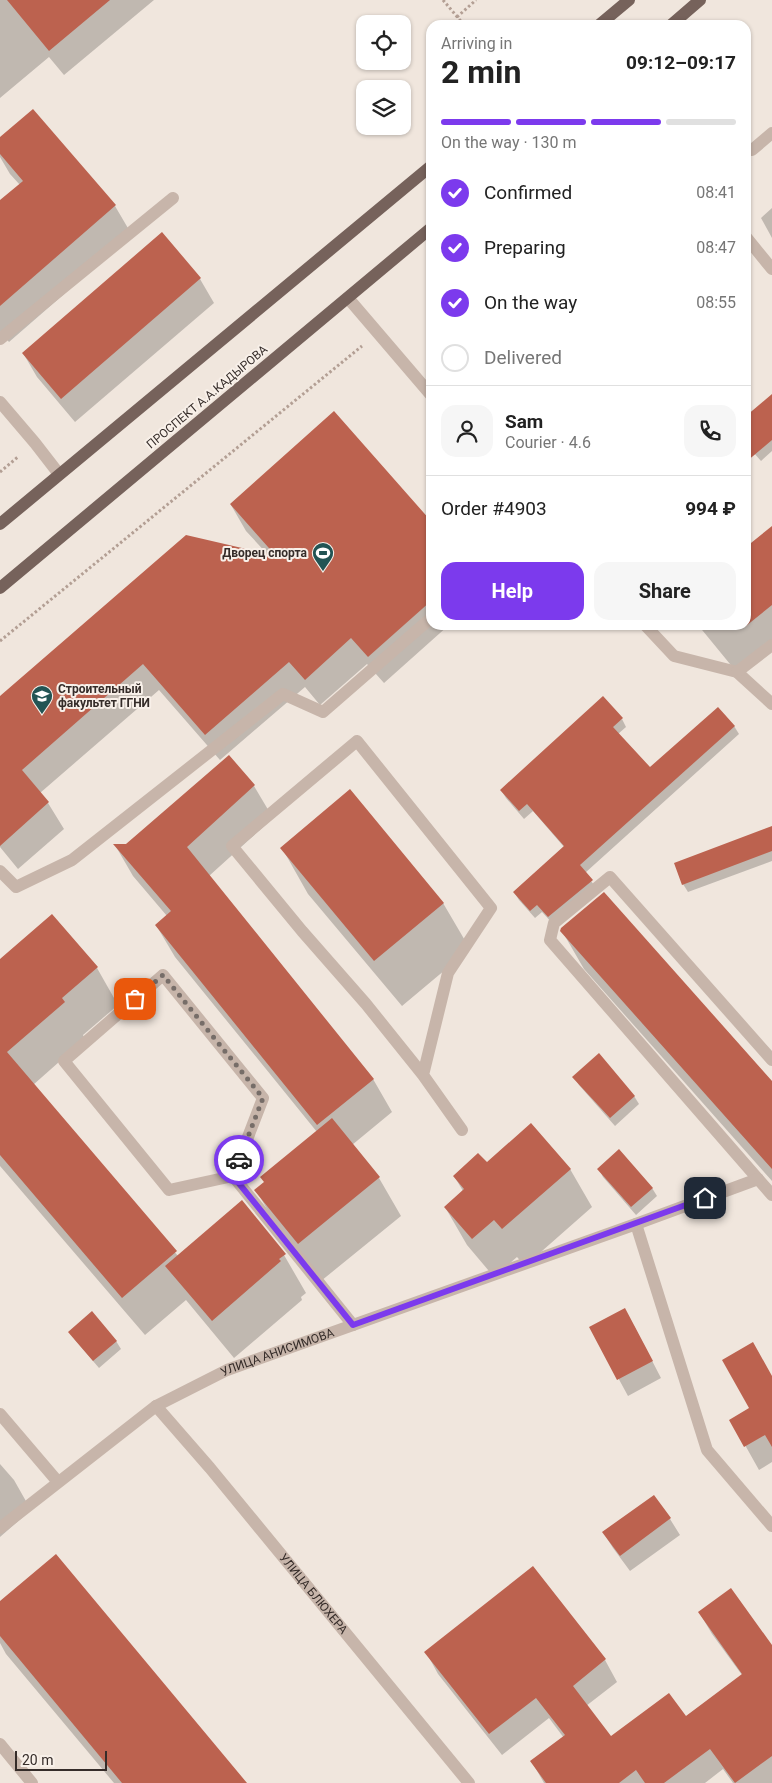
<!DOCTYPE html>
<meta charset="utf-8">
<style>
:root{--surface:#fff;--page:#f6f6f6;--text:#222;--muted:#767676;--line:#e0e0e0;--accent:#7c3aed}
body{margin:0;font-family:Roboto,sans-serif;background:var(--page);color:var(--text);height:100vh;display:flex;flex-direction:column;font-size:19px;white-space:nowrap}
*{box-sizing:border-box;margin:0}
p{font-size:16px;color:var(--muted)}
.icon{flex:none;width:28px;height:28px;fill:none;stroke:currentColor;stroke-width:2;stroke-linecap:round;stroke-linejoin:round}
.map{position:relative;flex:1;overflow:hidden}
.drawer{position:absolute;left:426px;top:20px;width:325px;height:610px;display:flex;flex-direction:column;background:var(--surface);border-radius:15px;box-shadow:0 1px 4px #0004}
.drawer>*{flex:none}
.controls{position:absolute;left:356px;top:15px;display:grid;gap:10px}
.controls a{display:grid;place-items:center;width:55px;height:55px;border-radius:10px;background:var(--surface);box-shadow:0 1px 4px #0004;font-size:25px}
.scale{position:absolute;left:15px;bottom:12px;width:92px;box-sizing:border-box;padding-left:5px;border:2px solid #352c29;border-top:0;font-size:14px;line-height:18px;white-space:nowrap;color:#352c29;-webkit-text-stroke:4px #f8f0e9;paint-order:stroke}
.pin{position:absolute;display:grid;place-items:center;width:42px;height:42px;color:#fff;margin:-21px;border-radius:10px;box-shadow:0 2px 8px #0006}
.courier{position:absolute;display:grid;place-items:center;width:50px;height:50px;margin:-25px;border:4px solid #7c3aed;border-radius:50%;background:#fff;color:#222;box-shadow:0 1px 6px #0007}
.overview em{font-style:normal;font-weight:700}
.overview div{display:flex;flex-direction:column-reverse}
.overview{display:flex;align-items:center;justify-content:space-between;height:85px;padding:0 15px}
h1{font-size:32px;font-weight:700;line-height:38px}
.bar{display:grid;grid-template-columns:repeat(4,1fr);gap:8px 5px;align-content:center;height:60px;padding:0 15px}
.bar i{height:6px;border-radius:4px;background:var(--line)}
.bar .current{background:var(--accent)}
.bar p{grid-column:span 4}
.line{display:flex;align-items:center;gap:12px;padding:0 15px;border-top:1px solid var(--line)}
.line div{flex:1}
.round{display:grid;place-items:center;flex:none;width:52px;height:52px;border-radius:15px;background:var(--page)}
ol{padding:0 15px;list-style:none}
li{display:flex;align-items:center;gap:15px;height:55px}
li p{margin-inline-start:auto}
li .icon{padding:5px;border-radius:50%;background:var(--accent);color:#fff;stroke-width:4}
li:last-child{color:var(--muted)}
li i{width:28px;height:28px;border:2px solid var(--line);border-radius:50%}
.action{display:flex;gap:10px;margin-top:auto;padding:10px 15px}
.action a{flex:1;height:58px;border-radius:15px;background:var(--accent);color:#fff;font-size:20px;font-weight:700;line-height:58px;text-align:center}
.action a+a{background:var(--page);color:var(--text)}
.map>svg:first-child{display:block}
.shadow{fill:#0003}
.building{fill:#bc624f}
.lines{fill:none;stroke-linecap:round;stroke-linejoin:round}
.path{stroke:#b39f94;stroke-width:3;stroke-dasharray:2.5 2.5;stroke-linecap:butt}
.minor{stroke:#c7b5aa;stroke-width:12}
.major{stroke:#76625b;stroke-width:12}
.done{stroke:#766d68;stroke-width:5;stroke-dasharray:0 9}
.route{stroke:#7c3aed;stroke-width:6}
.labels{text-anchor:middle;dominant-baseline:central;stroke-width:4;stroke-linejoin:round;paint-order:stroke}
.street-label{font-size:12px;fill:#352c29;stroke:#f8f0e9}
.poi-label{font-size:12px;font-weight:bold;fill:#352c29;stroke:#f8f0e9;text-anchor:end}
</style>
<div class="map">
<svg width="772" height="1783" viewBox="0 0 772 1783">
<rect width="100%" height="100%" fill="#f0e6dd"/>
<path class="shadow" d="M 0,0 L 154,0 L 64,75 L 49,57 L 0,98 Z
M 0,139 L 115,206 L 132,235 L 9,342 L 0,331 L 0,202 L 20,185 L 10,174 L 0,157 Z
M 772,208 L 772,238 L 761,218 Z
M 162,234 L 200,279 L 214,303 L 75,422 L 37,377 L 23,353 Z
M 772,395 L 772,451 L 761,461 L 746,444 Z
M 334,413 L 431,523 L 431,625 L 449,625 L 384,683 L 367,664 L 320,705 L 305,687 L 220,760 L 159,690 L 40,793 L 48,803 L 64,829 L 18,869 L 0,847 L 0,698 L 269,556 L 246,531 L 231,505 Z
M 772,527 L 772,648 L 739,675 L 698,625 L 746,625 Z
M 622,719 L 626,727 L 618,734 L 650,769 L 734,726 L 739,734 L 585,873 L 597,889 L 554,925 L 542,912 L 535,918 L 519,900 L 514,892 L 564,847 L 533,811 L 524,819 L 506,798 L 501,790 Z
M 229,757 L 254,786 L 273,818 L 209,876 L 373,1079 L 392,1112 L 352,1145 L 379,1178 L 401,1216 L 321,1281 L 278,1228 L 256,1190 L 317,1132 L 175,957 L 156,925 L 167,916 L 133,876 L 115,845 L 126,845 Z
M 772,827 L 772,861 L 688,892 L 683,884 Z
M 282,848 L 443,903 L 470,949 L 402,1006 L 308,894 Z
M 562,931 L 772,1083 L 772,1181 L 584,969 Z
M 0,961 L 97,968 L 118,1005 L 83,1035 L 85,1039 L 33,1085 L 178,1256 L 284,1255 L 306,1293 L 301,1297 L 302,1300 L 234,1358 L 186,1300 L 145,1335 L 0,1166 Z
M 574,1077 L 634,1096 L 639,1104 L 615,1126 L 579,1085 Z
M 487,1164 L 570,1169 L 592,1207 L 525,1266 L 517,1257 L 494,1277 L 467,1245 L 445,1207 L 463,1191 L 454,1176 Z
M 599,1169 L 652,1188 L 657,1196 L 636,1215 L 603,1177 Z
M 634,1326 L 661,1378 L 628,1396 L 591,1328 Z
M 70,1332 L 116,1341 L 121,1349 L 99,1368 L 75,1340 Z
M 772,1378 L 772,1462 L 759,1470 L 731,1420 L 751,1408 Z
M 0,1464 L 14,1480 L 31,1510 L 0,1537 Z
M 654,1497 L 670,1519 L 680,1535 L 630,1571 L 613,1548 L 603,1532 Z
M 533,1568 L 605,1660 L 617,1682 L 586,1706 L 611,1738 L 685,1717 L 742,1675 L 712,1634 L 699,1612 L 772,1647 L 772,1783 L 733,1783 L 723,1769 L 705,1783 L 544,1783 L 532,1762 L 564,1738 L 549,1718 L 502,1755 L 438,1674 L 426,1652 Z
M 0,1603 L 246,1783 L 114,1783 L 6,1654 L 0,1643 Z"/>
<path class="building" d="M 7,0 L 110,0 L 49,51 Z
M 33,109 L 116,205 L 0,306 L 0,200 L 23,181 L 0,154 L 0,137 Z
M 162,232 L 201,278 L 61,399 L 22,353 Z
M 772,394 L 772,440 L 746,462 L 746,416 Z
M 334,411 L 431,521 L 431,601 L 368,657 L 351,638 L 305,680 L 289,662 L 205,735 L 143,664 L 22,770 L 49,802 L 0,846 L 0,696 L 186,535 L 276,556 L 230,504 Z
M 772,526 L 772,605 L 746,626 L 746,547 Z
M 603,696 L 623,718 L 613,727 L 650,767 L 718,707 L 735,726 L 580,865 L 593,880 L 548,917 L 537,905 L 530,911 L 513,892 L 564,846 L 527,804 L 519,811 L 500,790 Z
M 229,755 L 255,785 L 187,847 L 374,1079 L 317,1125 L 155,925 L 171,911 L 113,844 L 126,844 Z
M 350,789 L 444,903 L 374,961 L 280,848 Z
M 772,826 L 772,851 L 682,885 L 674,863 Z
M 604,892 L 772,1081 L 772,1169 L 560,931 L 561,928 Z
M 52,914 L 98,967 L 62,998 L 65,1002 L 7,1052 L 177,1251 L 122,1298 L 0,1155 L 0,959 Z
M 599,1053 L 635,1096 L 610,1118 L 572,1077 Z
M 332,1118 L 380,1177 L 298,1244 L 254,1190 L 264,1182 L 260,1177 Z
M 531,1123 L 571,1169 L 502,1229 L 494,1220 L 472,1239 L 444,1207 L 464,1189 L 453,1176 L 478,1153 L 487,1162 Z
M 619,1149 L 653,1188 L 631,1207 L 597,1169 Z
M 242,1200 L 286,1254 L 279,1259 L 281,1261 L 212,1321 L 165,1266 Z
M 625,1308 L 653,1361 L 617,1380 L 589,1327 Z
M 92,1311 L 117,1341 L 93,1361 L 68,1332 Z
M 753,1342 L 772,1376 L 772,1447 L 765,1435 L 744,1447 L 729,1420 L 749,1408 L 722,1360 Z
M 654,1495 L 671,1518 L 620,1556 L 602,1532 Z
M 56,1554 L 247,1783 L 122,1783 L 0,1636 L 0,1601 Z
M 533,1566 L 606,1659 L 573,1686 L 611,1736 L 669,1693 L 686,1716 L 742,1674 L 698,1612 L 731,1588 L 772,1645 L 772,1756 L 735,1783 L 710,1749 L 664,1783 L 645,1783 L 636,1770 L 619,1783 L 546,1783 L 530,1761 L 565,1735 L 536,1698 L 489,1734 L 424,1652 Z"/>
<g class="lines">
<path class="path" d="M 443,0 L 464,25
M 457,17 L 476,0
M 0,472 L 19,456
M 0,641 L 362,346"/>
<g class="minor">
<path d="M 752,150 L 772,133"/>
<path d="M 746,237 L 772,269"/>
<path d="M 348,298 L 431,395"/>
<path d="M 0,339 L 173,198"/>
<path d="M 0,402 L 35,443 L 59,474"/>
<path d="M 645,625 L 674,656 L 737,672 L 772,704"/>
<path d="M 737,672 L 772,645"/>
<path d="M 0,871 L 16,887 L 72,860 L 283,694 L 323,712 L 431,618"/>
<path d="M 772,1060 L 610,877 L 554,923 L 550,940 L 772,1195"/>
<path d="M 423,1075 L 448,973 L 491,908 L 357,741 L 232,846 L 302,931 L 366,1004 L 423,1075 L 462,1130"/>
<path d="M 233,1176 L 263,1098 L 163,975 L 64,1061 L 169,1190 L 233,1176 L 353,1325"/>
<path d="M 636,1224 L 707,1450 L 772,1526"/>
<path id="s1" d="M 156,1406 L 210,1468 L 469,1783"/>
<path d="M 0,1414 L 58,1482"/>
<path id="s2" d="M 0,1528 L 156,1406 L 227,1370 L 636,1224 L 758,1179"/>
<path d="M 0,1744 L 32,1783"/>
</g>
<path class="major" d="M 599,25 L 629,0
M 671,25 L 700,0
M 0,524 L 431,166
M 0,588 L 431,228"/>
</g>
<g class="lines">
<path class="done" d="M 135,999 L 163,975 L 263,1098 L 239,1160"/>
<path class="route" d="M 239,1160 L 233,1176 L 353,1325 L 705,1198"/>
</g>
<defs>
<g id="stadium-pin" transform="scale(1.125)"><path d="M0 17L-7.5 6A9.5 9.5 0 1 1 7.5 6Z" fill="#225454" stroke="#f8f0e9"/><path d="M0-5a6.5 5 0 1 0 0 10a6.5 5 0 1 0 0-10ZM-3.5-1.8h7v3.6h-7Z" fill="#fff"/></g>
<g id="university-pin" transform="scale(1.125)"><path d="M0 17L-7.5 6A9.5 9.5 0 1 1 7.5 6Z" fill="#225454" stroke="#f8f0e9"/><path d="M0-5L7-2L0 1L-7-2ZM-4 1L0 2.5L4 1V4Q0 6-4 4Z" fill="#fff"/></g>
</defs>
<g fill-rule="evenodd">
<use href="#stadium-pin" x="323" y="553"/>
<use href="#university-pin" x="42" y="696"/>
</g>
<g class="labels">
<g class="street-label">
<text transform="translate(207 397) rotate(-40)">ПРОСПЕКТ А.А.КАДЫРОВА</text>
<text stroke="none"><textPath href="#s2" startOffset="331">УЛИЦА АНИСИМОВА</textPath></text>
<text stroke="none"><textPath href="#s1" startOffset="245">УЛИЦА БЛЮХЕРА</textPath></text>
</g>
<g class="poi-label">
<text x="307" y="553">Дворец спорта</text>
<text x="58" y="689" text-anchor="start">Строительный<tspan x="58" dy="14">факультет ГГНИ</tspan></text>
</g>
</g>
</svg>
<div class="controls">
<a><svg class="icon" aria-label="locate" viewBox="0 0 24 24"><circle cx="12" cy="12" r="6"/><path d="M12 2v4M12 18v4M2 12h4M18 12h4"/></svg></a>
<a><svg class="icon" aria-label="layers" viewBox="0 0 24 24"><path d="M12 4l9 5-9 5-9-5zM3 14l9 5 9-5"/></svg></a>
</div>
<div class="scale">20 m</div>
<div class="pin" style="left:135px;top:999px;background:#ea580c"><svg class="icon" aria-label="bag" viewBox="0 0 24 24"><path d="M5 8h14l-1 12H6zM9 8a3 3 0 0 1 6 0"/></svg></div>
<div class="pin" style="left:705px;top:1198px;background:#1f2937"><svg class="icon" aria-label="home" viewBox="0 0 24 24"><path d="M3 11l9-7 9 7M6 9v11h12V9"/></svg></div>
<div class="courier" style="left:239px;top:1160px"><svg class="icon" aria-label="car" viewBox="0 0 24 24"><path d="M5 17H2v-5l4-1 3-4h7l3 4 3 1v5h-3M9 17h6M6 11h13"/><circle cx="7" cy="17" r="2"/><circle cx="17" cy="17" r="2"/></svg></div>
<section class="drawer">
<div class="overview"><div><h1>2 min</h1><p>Arriving in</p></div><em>09:12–09:17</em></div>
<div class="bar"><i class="current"></i><i class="current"></i><i class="current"></i><i></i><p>On the way · 130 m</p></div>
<ol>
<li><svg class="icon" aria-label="check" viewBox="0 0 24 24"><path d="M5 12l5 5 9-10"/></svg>Confirmed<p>08:41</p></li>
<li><svg class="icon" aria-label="check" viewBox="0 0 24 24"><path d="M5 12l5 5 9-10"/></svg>Preparing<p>08:47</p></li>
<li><svg class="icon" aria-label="check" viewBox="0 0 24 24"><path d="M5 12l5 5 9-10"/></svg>On the way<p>08:55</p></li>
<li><i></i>Delivered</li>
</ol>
<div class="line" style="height:90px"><a class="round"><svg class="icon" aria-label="person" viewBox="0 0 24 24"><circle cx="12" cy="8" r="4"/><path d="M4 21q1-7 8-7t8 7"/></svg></a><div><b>Sam</b><p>Courier · 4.6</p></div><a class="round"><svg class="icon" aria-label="phone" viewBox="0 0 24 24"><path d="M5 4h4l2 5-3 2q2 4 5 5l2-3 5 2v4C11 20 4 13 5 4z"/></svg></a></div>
<div class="line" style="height:65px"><div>Order #4903</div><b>994 ₽</b></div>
<div class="action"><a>Help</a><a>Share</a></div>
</section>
</div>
